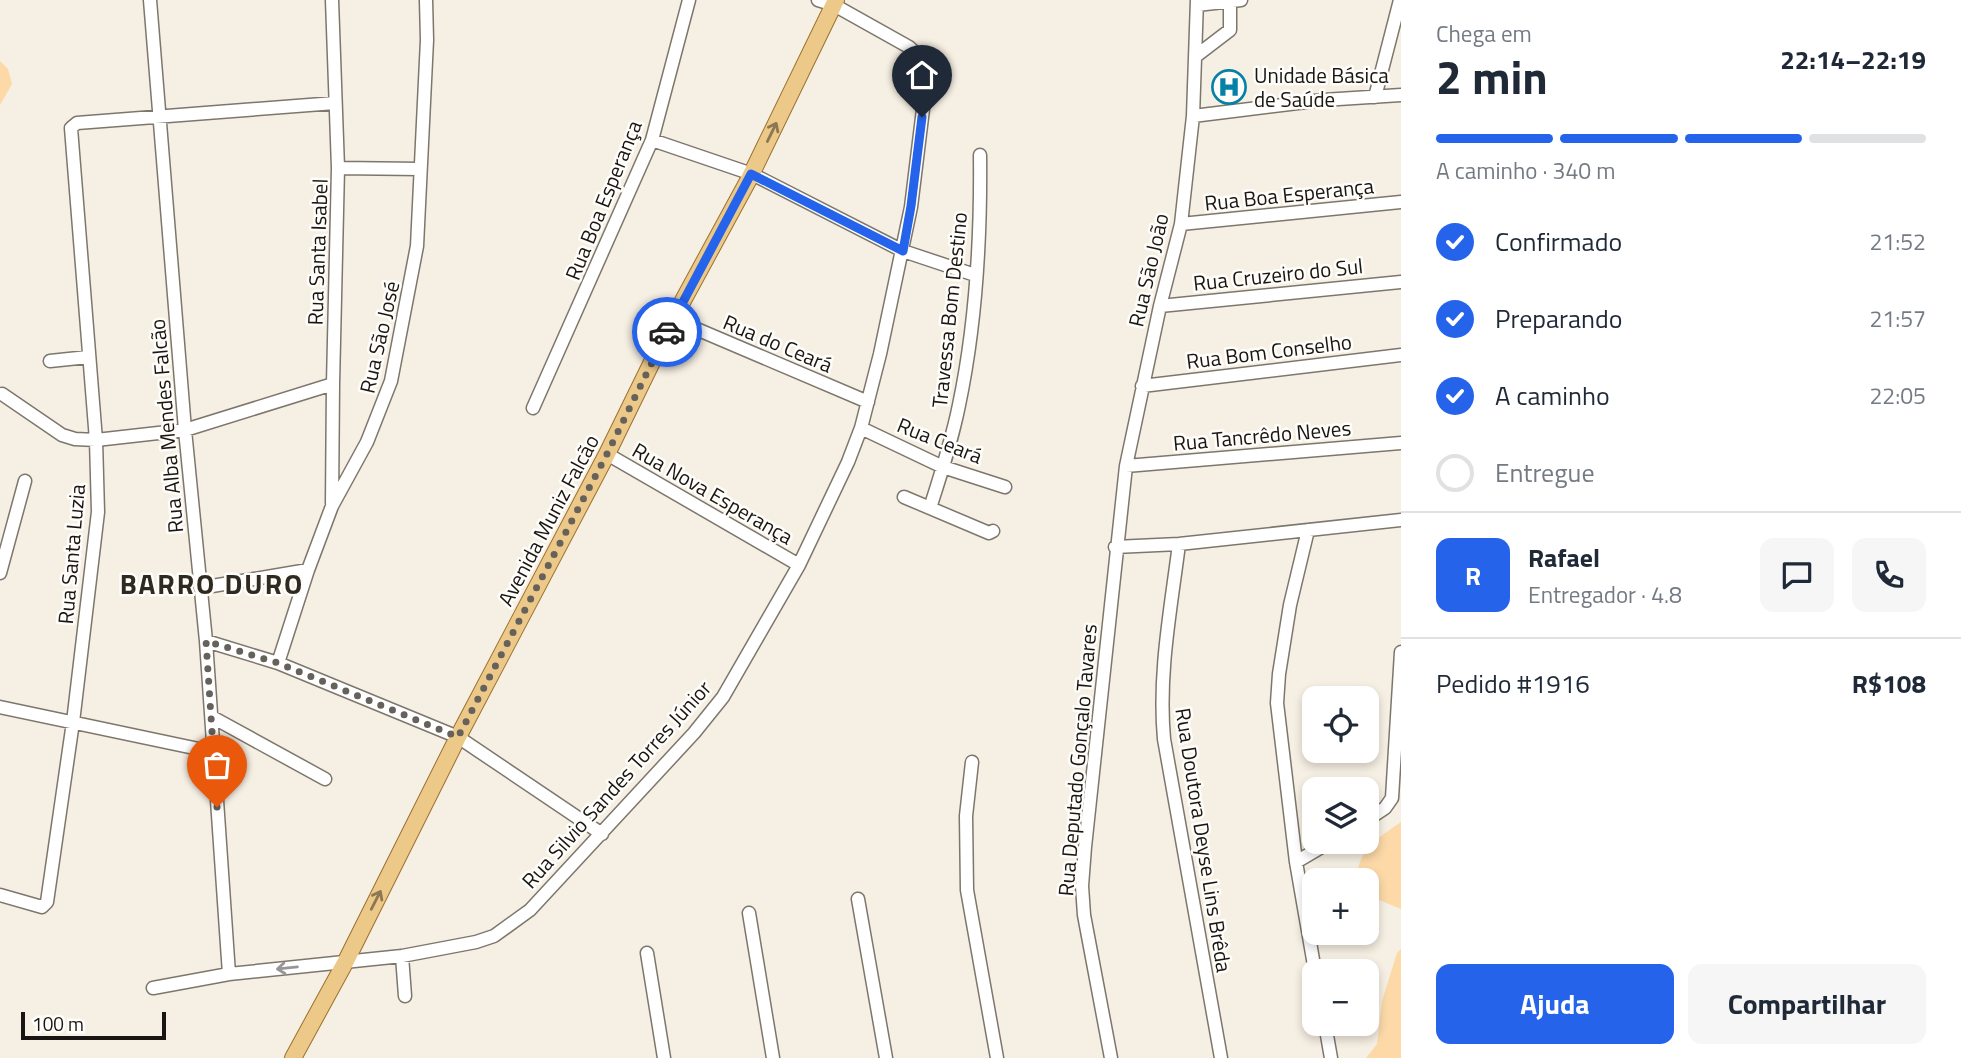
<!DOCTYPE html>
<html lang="pt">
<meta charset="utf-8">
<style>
:root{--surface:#fff;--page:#f6f6f7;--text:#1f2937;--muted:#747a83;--line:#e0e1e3;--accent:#2563eb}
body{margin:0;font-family:"Titillium Web",sans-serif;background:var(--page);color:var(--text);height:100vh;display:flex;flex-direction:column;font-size:26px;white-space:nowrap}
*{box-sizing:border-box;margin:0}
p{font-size:23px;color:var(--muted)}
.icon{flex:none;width:38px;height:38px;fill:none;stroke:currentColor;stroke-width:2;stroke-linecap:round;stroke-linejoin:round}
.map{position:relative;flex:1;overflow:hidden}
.sheet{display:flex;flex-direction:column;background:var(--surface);width:560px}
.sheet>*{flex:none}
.controls{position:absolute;left:1302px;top:686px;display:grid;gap:14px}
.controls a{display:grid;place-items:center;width:77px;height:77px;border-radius:14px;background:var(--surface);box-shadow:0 4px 10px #0003;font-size:35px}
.scale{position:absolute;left:21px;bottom:18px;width:145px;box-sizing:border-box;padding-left:7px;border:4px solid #181512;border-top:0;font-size:19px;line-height:24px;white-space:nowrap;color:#181512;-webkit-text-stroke:5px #fefdfa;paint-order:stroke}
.pin{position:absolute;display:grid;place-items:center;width:60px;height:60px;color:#fff;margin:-72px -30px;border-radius:50% 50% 50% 0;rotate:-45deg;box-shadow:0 0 7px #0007}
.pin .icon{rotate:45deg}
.courier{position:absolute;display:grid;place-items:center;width:70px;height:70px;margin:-35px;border:5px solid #2563eb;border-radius:50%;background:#fff;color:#222;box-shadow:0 2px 9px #0007}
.headline em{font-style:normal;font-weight:700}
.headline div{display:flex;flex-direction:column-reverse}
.headline{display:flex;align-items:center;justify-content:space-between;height:119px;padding:0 35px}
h1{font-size:46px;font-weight:700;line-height:52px}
.bar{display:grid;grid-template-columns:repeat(4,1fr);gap:10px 7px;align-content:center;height:84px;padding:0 35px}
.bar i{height:9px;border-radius:5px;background:var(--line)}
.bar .current{background:var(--accent)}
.bar p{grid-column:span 4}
.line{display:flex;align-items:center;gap:18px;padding:0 35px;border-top:2px solid var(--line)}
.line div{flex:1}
.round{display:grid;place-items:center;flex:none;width:74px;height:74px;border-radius:14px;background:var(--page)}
ol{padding:0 35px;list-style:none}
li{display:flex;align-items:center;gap:21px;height:77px}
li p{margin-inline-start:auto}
li .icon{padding:7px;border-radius:50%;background:var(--accent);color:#fff;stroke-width:4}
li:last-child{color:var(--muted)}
li i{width:38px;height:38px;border:4px solid var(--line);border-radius:50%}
.primary-button{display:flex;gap:14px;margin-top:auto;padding:14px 35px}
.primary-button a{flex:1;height:80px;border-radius:14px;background:var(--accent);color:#fff;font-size:28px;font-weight:700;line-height:80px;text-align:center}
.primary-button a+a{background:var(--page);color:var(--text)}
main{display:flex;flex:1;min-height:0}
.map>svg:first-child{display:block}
.green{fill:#fcd9a7}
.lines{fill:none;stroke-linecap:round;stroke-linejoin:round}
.minor-casing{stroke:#7d766c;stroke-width:15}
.major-casing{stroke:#9a712d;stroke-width:18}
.minor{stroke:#fff;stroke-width:12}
.major{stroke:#ecc889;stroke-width:16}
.oneway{stroke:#8d7753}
.oneway2{stroke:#979694}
.done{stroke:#66615b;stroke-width:7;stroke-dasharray:0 12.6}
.route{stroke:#2563eb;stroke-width:9}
.labels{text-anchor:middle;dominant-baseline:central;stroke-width:5;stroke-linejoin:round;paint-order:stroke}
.poi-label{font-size:21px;fill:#181512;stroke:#fefdfa;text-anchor:start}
.street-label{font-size:21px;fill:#181512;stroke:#fefdfa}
.district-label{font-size:28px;font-weight:bold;letter-spacing:2px;fill:#2f2a21;stroke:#fefdfa}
</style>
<main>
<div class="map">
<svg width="1401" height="1058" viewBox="0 0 1401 1058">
<rect width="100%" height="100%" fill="#f6efe3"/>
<path class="green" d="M 0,61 L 8,69 L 12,84 L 0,105 Z
M 1401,822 L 1401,909 L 1367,895 L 1367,880 L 1357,880 C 1357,850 1378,838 1401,822 Z
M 1401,949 L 1401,1058 L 1366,1058 L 1377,1044 L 1382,1001 L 1397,953 Z"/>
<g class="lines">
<g class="minor-casing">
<path id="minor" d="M 150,0 L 185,430 L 206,641 L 229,974
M 332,0 L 338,168 L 333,384 L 332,503
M 1197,5 L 1241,0
M 1196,56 L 1230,30 L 1230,1
M 1375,97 L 1400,0
M 1193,116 L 1323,100 L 1401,95
M 652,140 L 752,174 L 903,251 L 975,275
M 338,168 L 420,169
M 1181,224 L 1401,202
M 1160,306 L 1401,282
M 673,319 L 868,402
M 50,361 L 88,357
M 1142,386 L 1401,355
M 2,394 L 62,435 L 75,439 L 96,440 L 185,430 L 333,384
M 533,408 L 652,140 L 689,0
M 861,428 L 943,467 L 1005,487
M 607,454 L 799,565
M 1126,466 L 1401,443
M 904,497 L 989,533 L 993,531
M 930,508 C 941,474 952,440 959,405 C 976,324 981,238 980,155
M 1308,530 L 1290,605 L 1279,674 L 1277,703 L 1296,862 L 1315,971
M 1179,544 C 1171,608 1158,673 1164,739 L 1221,1058
M 1115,547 L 1179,544 L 1401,520
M 0,573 L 25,481
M 200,588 L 308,570
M 206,641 L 278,663 L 458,737 L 602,834
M 278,663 L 308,570 L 332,506 L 367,442 L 391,381 L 417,246 L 427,40 L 426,0
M 0,707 L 213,752
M 212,717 L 325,779
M 972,762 L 966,816 L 967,890 L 997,1058
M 1367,820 L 1385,808 L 1392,798 L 1401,652
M 1296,862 L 1330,842
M 0,895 L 42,907 L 47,902 L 73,722 L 98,512 L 96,440 L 71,128 L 77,123 L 335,103
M 858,899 L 886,1058
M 749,913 L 773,1058
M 647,953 L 664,1058
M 402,956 L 405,996
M 153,988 L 229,974 L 402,956 L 476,942 L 494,936 L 530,910 L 694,733 L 723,697 L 799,565 L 848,462 L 861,428 L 880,354 L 911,207 L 925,93 L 924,72 L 921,58 L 909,47 L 834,5 L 818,0
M 1325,1024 L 1331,1058
M 1111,1058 L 1084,915 L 1082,886 L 1085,847 L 1126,466 L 1160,306 L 1181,224 L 1193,116 L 1197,0"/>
</g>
<g class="major-casing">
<path id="major" d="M 293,1058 L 346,961 L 458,737 L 607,454 L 673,319 L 749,179 L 836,0"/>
</g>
<use href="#minor" class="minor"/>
<use href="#major" class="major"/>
</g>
<defs><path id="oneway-shaft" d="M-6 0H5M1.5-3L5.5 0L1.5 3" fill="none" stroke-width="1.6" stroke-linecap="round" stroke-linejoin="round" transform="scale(1.75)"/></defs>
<g class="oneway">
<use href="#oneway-shaft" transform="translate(772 132) rotate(-64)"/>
<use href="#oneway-shaft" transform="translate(376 900) rotate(-63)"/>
</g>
<use class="oneway2" href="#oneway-shaft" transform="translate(287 968) rotate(174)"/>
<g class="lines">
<path class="done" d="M 217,807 L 206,641 L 278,663 L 458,737 L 607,454 L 667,332"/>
<path class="route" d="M 667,332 L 751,174 L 903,251 L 911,206 L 922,117"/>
</g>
<defs>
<g id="hospital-ring" transform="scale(1.75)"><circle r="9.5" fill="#fefdfa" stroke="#0581a7" stroke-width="1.5"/><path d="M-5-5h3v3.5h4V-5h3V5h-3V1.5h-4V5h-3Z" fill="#0581a7"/></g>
</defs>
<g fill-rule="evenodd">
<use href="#hospital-ring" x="1229" y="87"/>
</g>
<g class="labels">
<g class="poi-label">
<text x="1254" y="75">Unidade Básica<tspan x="1254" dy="24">de Saúde</tspan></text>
</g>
<g class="street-label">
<text transform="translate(1289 194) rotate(-6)">Rua Boa Esperança</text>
<text transform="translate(603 200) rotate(-68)">Rua Boa Esperança</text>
<text transform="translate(317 252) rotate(-88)">Rua Santa Isabel</text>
<text transform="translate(1148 270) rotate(-77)">Rua São João</text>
<text transform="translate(1278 274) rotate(-6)">Rua Cruzeiro do Sul</text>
<text transform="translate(949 310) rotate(-84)">Travessa Bom Destino</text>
<text transform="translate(379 337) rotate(-77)">Rua São José</text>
<text transform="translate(778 343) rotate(23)">Rua do Ceará</text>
<text transform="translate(1269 351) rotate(-7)">Rua Bom Conselho</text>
<text transform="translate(166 426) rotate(-95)">Rua Alba Mendes Falcão</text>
<text transform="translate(1262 435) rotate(-5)">Rua Tancrêdo Neves</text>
<text transform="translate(940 440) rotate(22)">Rua Ceará</text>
<text transform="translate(713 493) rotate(30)">Rua Nova Esperança</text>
<text transform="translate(548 520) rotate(-62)">Avenida Muniz Falcão</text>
<text transform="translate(71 554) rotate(-85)">Rua Santa Luzia</text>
<text transform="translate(1077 760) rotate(-85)">Rua Deputado Gonçalo Tavares</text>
<text transform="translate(616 784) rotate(-48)">Rua Silvio Sandes Torres Júnior</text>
<text transform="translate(1204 840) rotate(81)">Rua Doutora Deyse Lins Brêda</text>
</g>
<g class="district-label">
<text x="212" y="583">BARRO DURO</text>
</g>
</g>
</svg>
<div class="controls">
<a><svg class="icon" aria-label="locate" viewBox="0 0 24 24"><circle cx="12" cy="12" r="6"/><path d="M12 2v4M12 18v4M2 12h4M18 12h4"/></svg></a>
<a><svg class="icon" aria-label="layers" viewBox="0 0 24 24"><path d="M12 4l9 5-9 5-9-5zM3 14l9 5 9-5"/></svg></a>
<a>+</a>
<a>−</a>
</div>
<div class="scale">100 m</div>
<div class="pin" style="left:217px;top:807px;background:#ea580c"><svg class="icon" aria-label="bag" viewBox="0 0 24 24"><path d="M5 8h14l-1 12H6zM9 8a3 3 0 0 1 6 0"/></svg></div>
<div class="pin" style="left:922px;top:117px;background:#1f2937"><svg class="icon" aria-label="home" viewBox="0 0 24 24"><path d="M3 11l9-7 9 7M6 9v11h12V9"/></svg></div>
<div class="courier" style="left:667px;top:332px"><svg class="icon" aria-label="car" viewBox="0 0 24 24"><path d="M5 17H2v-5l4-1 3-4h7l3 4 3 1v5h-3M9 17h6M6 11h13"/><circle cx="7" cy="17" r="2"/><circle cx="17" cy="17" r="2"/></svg></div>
</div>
<section class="sheet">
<div class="headline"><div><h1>2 min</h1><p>Chega em</p></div><em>22:14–22:19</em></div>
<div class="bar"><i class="current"></i><i class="current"></i><i class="current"></i><i></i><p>A caminho · 340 m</p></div>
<ol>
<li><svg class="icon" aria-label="check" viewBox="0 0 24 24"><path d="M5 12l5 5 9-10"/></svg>Confirmado<p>21:52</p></li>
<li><svg class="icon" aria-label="check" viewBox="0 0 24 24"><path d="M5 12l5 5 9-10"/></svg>Preparando<p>21:57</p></li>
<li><svg class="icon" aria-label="check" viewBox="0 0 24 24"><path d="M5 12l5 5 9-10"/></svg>A caminho<p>22:05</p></li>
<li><i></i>Entregue</li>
</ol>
<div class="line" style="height:126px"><b class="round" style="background:var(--accent);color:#fff">R</b><div><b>Rafael</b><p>Entregador · 4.8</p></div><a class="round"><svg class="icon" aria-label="chat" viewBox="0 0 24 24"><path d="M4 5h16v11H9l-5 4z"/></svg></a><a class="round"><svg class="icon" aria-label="phone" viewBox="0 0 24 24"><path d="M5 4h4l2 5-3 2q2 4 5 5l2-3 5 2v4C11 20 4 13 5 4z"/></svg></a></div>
<div class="line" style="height:91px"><div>Pedido #1916</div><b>R$108</b></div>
<div class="primary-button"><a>Ajuda</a><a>Compartilhar</a></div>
</section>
</main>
